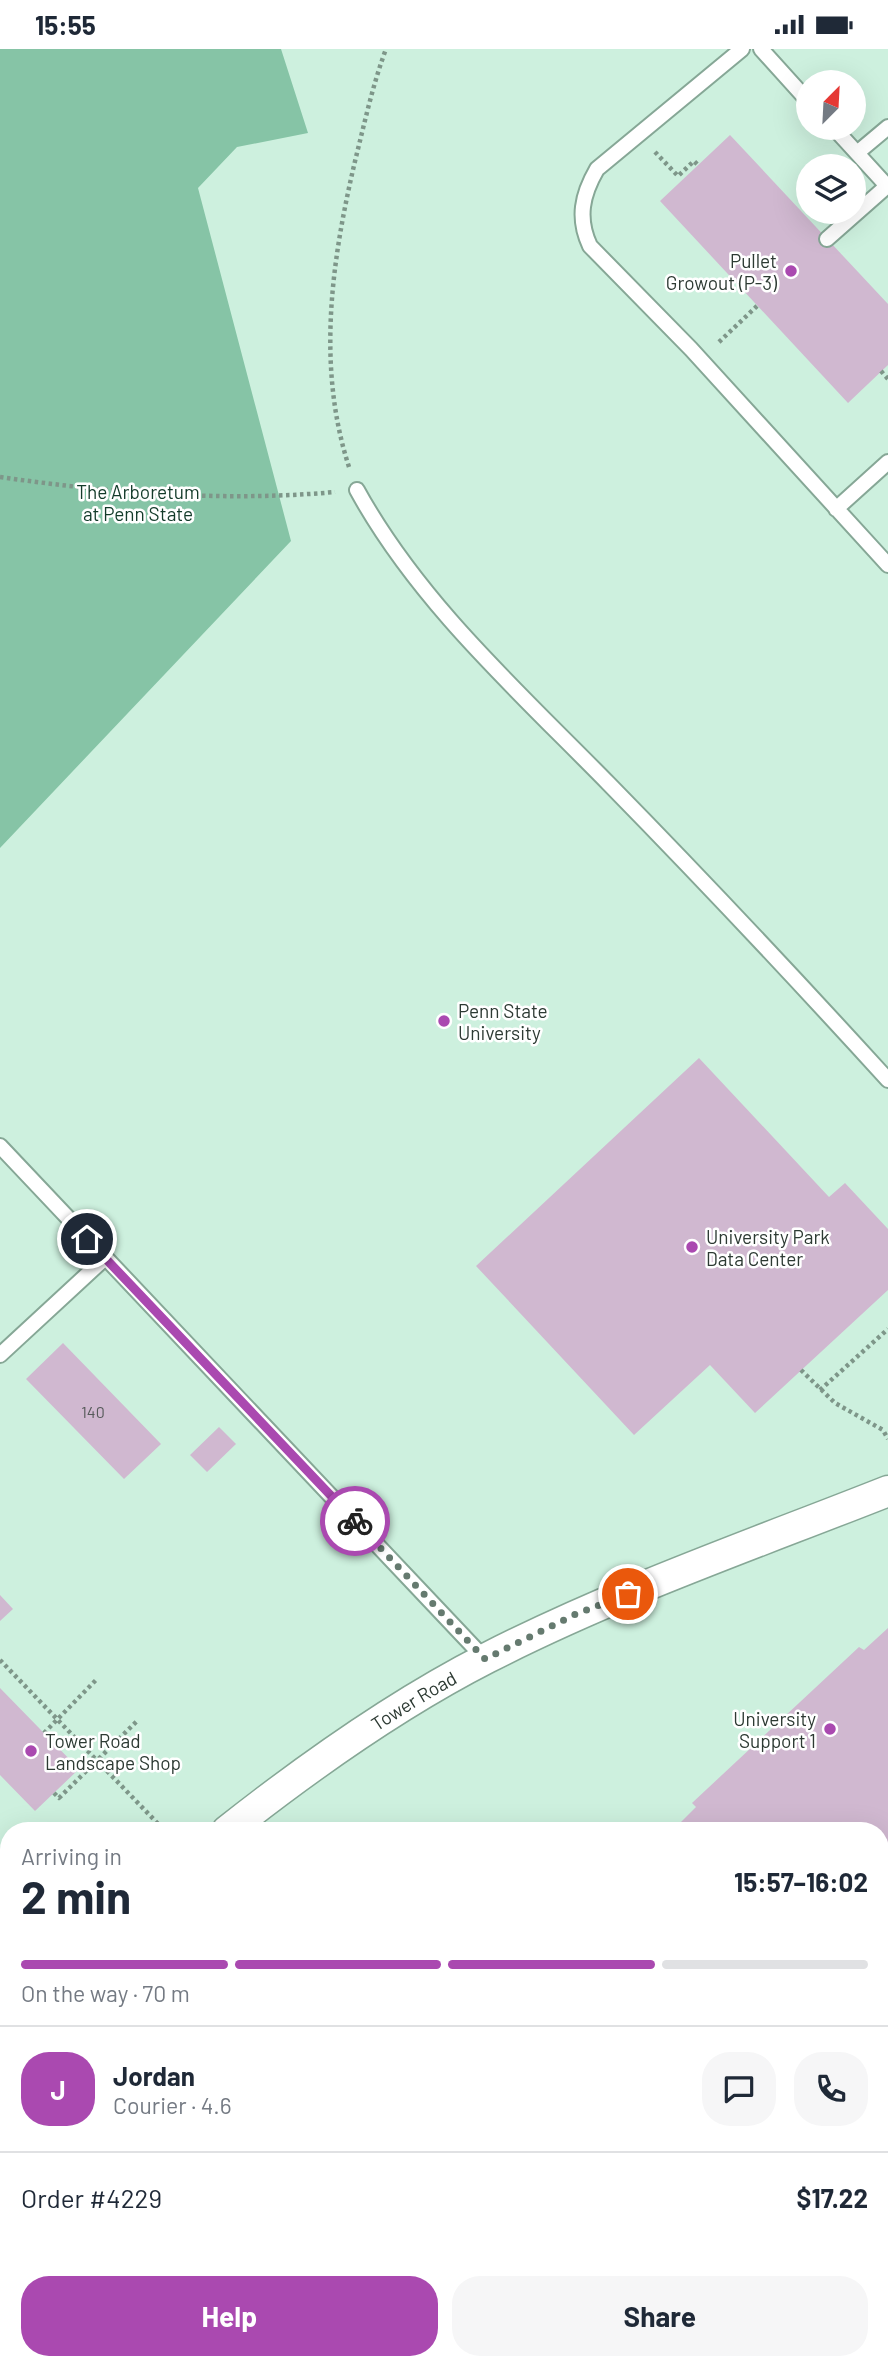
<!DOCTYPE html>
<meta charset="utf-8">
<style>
:root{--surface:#fff;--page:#f6f6f7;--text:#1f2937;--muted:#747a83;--line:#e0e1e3;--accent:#aa49b0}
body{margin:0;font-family:Barlow,sans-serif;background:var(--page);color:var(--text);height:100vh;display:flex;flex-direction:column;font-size:26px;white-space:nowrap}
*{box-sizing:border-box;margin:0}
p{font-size:23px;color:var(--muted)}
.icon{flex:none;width:38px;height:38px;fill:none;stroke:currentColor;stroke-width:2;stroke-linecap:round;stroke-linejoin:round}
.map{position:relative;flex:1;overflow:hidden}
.sheet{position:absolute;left:0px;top:1773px;width:889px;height:548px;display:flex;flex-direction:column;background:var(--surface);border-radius:28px 28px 0 0;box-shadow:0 7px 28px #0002}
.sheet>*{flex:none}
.needle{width:46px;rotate:24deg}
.buttons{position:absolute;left:796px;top:21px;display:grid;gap:14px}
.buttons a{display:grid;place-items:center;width:70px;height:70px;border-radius:50%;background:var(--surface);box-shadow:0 7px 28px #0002;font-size:35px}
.pin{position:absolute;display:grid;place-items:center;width:60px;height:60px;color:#fff;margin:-30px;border:4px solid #fff;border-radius:50%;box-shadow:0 2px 7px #0007}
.courier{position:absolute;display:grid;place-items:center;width:70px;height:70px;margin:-35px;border:5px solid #aa49b0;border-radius:50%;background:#fff;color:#222;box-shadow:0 2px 9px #0007}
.overview em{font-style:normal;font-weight:700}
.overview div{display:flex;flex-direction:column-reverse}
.overview{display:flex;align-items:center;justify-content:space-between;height:119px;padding:0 21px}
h1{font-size:46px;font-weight:700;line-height:52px}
.bar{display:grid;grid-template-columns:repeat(4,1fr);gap:10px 7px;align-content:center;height:84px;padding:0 21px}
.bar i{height:9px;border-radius:5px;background:var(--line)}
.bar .selected{background:var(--accent)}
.bar p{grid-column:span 4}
.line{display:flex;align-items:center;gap:18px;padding:0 21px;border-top:2px solid var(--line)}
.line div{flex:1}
.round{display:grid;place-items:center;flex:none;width:74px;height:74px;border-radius:28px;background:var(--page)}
.button{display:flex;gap:14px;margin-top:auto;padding:14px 21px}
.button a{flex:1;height:80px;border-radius:28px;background:var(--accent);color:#fff;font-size:28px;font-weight:700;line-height:80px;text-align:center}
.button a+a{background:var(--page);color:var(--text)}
.status{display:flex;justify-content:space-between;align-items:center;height:49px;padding:0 35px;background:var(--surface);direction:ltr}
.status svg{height:19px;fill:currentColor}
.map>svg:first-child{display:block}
.green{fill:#86c4a6}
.building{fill:#d0b8d0}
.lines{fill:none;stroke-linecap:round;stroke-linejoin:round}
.lane-casing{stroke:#86a796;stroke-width:18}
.street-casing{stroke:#86a796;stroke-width:33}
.path{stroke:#7e9689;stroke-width:4.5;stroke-dasharray:3.5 3.5;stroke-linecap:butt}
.lane{stroke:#fff;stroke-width:14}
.street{stroke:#fff;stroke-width:30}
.done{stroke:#657a6f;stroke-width:7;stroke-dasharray:0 12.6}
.route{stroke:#aa49b0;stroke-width:9}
.poi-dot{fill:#aa49b0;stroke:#fff;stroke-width:2.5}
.labels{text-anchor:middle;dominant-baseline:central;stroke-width:5;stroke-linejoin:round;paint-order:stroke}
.number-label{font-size:16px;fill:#565a5a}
.poi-label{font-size:19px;fill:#2d3a33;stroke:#fff;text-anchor:start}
.park-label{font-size:19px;fill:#133b2a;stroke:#fff}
.street-label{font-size:19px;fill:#2d3a33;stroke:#fff}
</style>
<div class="status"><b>15:55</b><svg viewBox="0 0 49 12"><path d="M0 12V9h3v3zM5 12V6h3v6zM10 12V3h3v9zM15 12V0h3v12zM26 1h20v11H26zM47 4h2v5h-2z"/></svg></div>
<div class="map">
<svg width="888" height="2320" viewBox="0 0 888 2320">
<rect width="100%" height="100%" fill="#cdf0de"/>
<path class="green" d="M 0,0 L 281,0 L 308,84 L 237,98 L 198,139 L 291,492 L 0,799 Z"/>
<path class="building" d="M 730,86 L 888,255 L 888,316 L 848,354 L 660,152 Z
M 699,1009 L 829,1148 L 845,1134 L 888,1180 L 888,1241 L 755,1364 L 710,1316 L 634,1386 L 476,1217 Z
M 63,1294 L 161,1395 L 124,1430 L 26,1330 Z
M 219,1378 L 236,1395 L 207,1423 L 190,1406 Z
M 0,1546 L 13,1560 L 0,1572 Z
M 888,1579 L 888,1828 L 880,1819 L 880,1782 L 672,1782 L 696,1758 L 692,1754 L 859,1598 L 864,1601 Z
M 0,1639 L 79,1720 L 35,1762 L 0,1726 Z
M 9,2281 L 9,2301 L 0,2292 Z
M 20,2312 L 92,2312 L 84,2320 L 28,2320 Z
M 516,2312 L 612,2312 L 620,2320 L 508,2320 Z"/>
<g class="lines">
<g class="lane-casing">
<path id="lane" d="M 742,0 L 597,120 C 582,146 577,169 590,197 L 691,300 L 888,516
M 761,0 L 808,52
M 834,79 L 888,138
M 857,104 L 888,78
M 827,190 L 887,137
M 357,441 C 419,554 519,643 608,734 C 703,831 796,930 888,1031
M 836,460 L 888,413
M 0,1097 L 485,1610
M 0,1306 L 105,1209
M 880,1867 L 885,1862
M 0,2199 L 6,2195"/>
</g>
<g class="street-casing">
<g id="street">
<path id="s1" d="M 227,1782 C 308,1718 395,1656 487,1609 C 616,1543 754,1495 888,1442"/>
<path d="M 0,1918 L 9,1927"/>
<path d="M 398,2312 L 406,2320"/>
</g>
</g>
<path class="path" d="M 655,103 L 678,127 L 694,112 L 698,116
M 719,293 L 757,257
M 881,322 L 888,330
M 349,418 C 316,316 332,209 356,108 C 365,72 373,35 386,0
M 0,428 C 111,444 223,453 335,443
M 801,1321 L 835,1354 L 883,1381 L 888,1390
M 820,1341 L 888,1280
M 0,1611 L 165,1782
M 44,1684 L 97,1630
M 54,1744 L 59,1749 L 138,1671
M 162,2312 L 170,2320
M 224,2312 L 232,2320
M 245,2312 L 254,2320
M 509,2312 L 513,2315
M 498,2320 L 506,2312"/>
<use href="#lane" class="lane"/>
<use href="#street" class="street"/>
</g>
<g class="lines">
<path class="done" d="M 355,1472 L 485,1610 L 576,1565 L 628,1545"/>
<path class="route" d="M 87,1190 L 355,1472"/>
</g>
<g class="poi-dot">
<circle cx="791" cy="222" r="7"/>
<circle cx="444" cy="972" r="7"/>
<circle cx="692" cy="1198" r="7"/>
<circle cx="830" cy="1680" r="7"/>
<circle cx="31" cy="1702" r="7"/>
</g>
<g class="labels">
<g class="number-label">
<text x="93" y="1362">140</text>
</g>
<g class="poi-label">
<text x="777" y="211" text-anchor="end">Pullet<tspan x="777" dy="22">Growout (P-3)</tspan></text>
<text x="458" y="961">Penn State<tspan x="458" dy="22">University</tspan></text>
<text x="706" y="1187">University Park<tspan x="706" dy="22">Data Center</tspan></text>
<text x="816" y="1669" text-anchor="end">University<tspan x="816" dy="22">Support 1</tspan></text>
<text x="45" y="1691">Tower Road<tspan x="45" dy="22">Landscape Shop</tspan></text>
</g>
<g class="park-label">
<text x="138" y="442">The Arboretum<tspan x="138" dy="22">at Penn State</tspan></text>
</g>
<g class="street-label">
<text stroke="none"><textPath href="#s1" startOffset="228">Tower Road</textPath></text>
</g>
</g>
</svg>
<div class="buttons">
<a><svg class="needle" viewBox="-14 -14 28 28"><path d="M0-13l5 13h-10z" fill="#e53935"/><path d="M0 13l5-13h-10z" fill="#747a83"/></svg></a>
<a><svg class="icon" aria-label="layers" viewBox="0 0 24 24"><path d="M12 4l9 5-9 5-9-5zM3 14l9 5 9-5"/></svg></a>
</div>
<div class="pin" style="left:628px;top:1545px;background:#ea580c"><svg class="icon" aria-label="bag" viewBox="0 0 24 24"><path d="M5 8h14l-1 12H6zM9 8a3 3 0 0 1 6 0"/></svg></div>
<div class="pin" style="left:87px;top:1190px;background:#1f2937"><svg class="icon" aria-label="home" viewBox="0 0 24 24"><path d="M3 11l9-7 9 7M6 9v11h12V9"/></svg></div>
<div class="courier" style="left:355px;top:1472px"><svg class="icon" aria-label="bike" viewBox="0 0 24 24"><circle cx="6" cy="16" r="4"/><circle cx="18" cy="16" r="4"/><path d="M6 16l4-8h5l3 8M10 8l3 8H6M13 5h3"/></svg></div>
<section class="sheet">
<div class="overview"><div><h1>2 min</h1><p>Arriving in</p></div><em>15:57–16:02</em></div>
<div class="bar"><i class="selected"></i><i class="selected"></i><i class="selected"></i><i></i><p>On the way · 70 m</p></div>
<div class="line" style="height:126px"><b class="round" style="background:var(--accent);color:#fff">J</b><div><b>Jordan</b><p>Courier · 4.6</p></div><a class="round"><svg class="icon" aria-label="chat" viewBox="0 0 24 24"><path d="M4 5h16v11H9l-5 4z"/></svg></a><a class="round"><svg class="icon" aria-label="phone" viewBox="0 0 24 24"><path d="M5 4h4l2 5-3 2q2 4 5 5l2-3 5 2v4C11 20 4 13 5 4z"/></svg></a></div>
<div class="line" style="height:91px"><div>Order #4229</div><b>$17.22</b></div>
<div class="button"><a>Help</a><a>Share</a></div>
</section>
</div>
